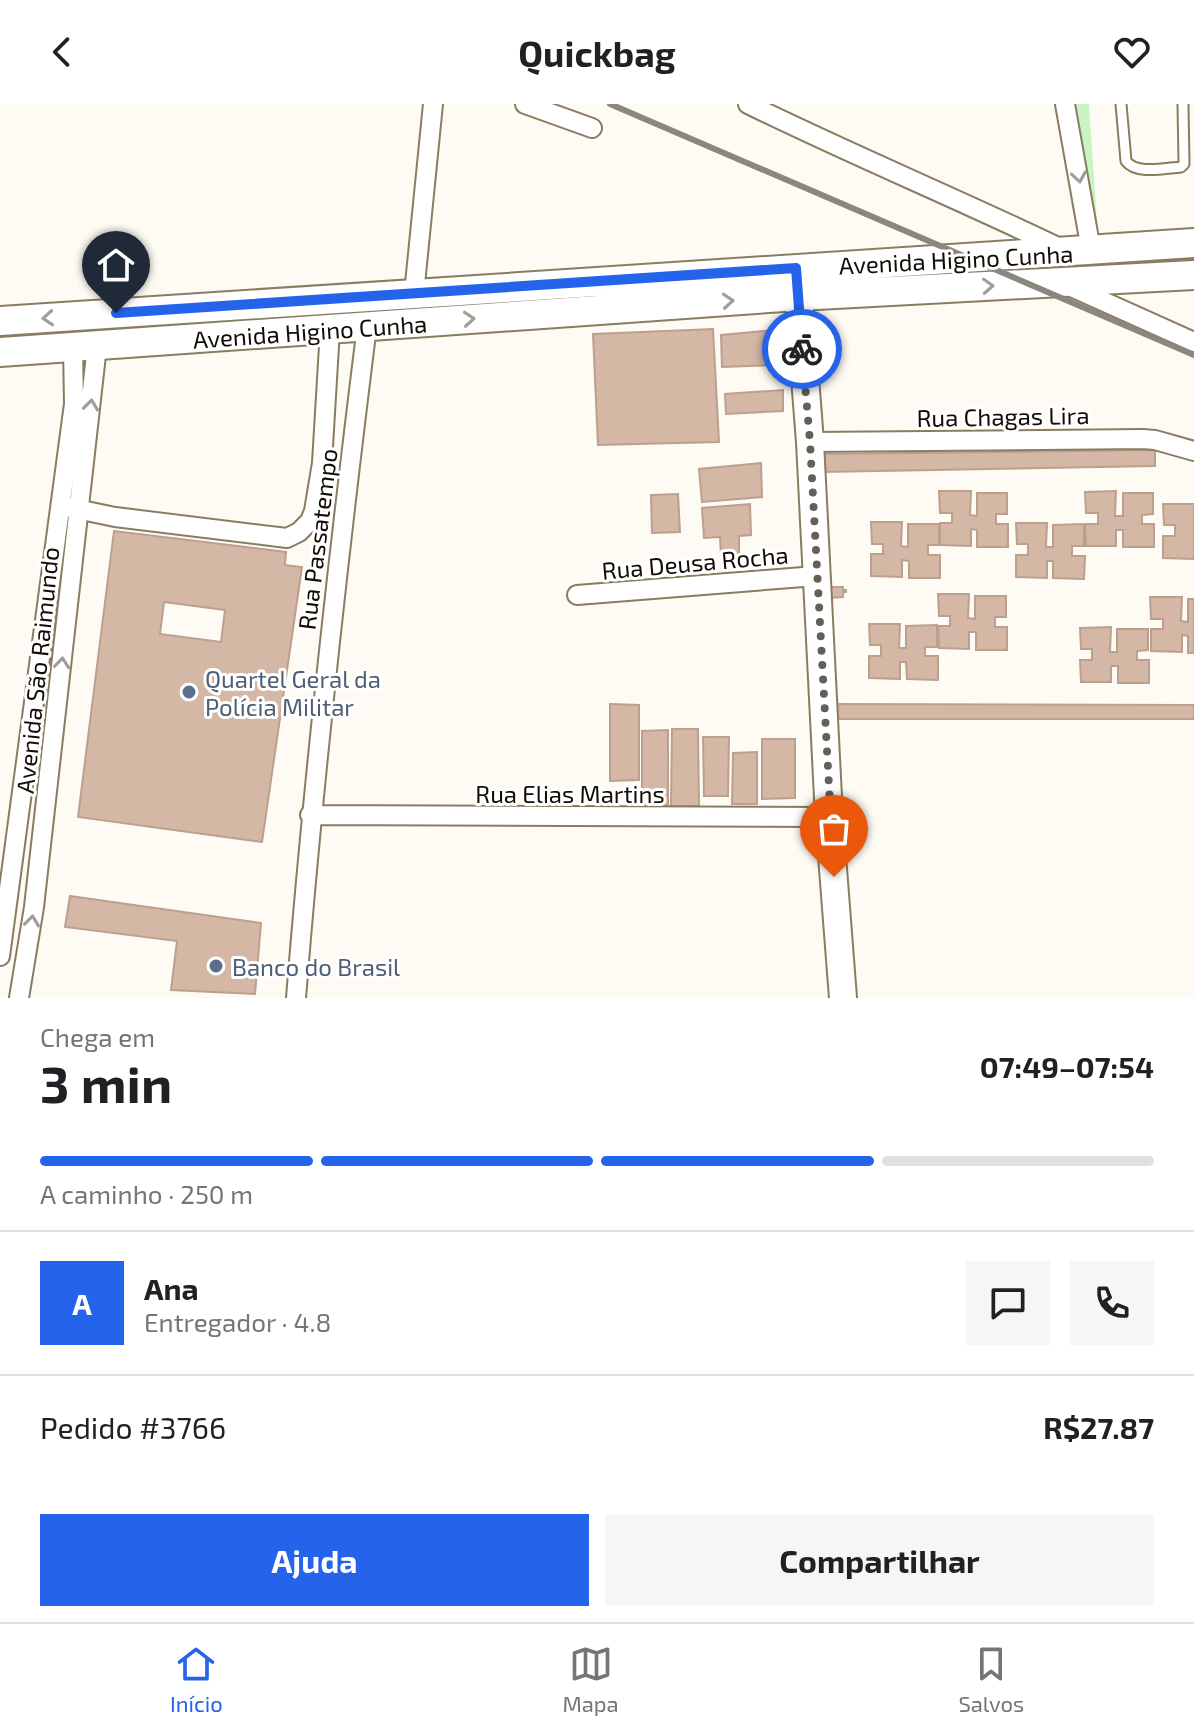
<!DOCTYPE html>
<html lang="pt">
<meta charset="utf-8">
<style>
:root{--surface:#fff;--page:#f6f6f6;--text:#202124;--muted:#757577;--line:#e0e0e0;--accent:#2563eb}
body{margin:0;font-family:"Exo 2",sans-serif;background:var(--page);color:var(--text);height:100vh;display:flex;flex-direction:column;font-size:30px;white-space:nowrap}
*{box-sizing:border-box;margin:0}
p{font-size:26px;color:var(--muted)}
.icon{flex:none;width:44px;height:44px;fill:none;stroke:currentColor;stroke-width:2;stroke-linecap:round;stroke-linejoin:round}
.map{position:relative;height:894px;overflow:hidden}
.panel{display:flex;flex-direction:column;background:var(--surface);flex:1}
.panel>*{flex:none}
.pin{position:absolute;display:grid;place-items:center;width:68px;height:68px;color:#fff;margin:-82px -34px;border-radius:50% 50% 50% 0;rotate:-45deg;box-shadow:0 0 8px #0007}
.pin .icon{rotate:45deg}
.courier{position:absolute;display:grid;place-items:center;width:80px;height:80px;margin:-40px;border:6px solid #2563eb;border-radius:50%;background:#fff;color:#222;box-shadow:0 2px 10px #0007}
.overview em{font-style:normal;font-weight:700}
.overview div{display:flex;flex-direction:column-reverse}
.overview{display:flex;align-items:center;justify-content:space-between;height:136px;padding:0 40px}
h1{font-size:52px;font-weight:700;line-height:60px}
.bar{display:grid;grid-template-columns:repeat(4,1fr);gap:12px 8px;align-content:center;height:96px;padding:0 40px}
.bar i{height:10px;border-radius:6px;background:var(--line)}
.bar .on{background:var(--accent)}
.bar p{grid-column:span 4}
.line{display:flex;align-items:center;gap:20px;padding:0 40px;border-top:2px solid var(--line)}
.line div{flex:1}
.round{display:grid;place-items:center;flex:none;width:84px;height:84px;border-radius:0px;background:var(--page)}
.primary-button{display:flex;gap:16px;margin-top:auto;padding:16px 40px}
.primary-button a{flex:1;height:92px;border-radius:0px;background:var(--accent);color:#fff;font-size:32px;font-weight:700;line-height:92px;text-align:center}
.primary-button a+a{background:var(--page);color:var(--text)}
header{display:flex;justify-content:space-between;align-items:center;height:104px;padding:0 40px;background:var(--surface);font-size:36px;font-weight:700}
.menu{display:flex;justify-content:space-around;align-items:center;height:112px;border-top:2px solid var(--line);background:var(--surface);font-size:22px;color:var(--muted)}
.menu a{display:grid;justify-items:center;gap:4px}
.menu .on{color:var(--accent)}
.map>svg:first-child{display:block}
.green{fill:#c9f5c5}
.building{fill:#d5b7a6;stroke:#bc9f8e;stroke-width:2;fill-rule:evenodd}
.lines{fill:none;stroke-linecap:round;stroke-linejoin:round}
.lane-casing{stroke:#897c61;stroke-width:13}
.street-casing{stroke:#897c61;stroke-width:22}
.secondary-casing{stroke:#897c61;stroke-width:30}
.primary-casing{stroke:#897c61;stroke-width:32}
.path{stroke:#a9a59f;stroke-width:4;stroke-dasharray:6 6;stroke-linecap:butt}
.lane{stroke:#fff;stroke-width:9}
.street{stroke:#fff;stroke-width:18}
.secondary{stroke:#fff;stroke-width:26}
.primary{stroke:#fff;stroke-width:28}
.rail{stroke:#8b8780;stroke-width:6}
.oneway{stroke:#a09e9b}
.done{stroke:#646058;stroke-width:8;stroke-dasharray:0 14.4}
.route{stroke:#2563eb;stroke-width:10}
.service-dot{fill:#5c6f8a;stroke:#fff;stroke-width:3}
.labels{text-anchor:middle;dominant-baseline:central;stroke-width:6;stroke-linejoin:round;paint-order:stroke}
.street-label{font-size:24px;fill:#110c04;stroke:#fff}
.service-label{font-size:24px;fill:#4e5e75;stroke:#fff;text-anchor:start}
</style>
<header><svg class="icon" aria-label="back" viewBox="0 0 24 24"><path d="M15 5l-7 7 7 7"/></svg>Quickbag<svg class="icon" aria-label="heart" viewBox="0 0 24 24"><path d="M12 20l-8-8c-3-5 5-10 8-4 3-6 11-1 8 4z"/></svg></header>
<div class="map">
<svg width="1194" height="894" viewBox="0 0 1194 894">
<rect width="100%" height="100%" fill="#fefbf5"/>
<path class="green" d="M 1070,0 L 1089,0 L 1097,119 Z"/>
<path class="building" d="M 713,225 L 719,338 L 598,341 L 593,230 Z
M 774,226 L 775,261 L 722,263 L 721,231 Z
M 783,286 L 783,307 L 726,310 L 725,290 Z
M 1155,346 L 1155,362 L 822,368 L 821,350 Z
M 761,359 L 762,393 L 702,398 L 699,365 Z
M 939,387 L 971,387 L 970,411 L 977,412 L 977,389 L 1007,389 L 1007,410 L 996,410 L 996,420 L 1008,420 L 1008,443 L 977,443 L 977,426 L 971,425 L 971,442 L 940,441 L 940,419 L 952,419 L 952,409 L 940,409 Z
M 1116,387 L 1115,412 L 1123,412 L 1123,389 L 1153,389 L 1153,410 L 1142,411 L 1142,420 L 1154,420 L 1154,443 L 1123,443 L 1123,426 L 1116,426 L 1116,442 L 1086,442 L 1085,420 L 1098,420 L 1098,409 L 1086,409 L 1085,388 Z
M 678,390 L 680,428 L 652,429 L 651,391 Z
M 750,400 L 751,431 L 739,432 L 739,450 L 721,451 L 720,433 L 704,434 L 702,404 Z
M 1163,400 L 1194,400 L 1194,455 L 1163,454 L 1163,432 L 1175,432 L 1175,421 L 1164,421 Z
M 871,418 L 902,418 L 901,442 L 908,443 L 908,420 L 939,420 L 939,441 L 928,441 L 928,451 L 940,451 L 940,474 L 909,474 L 909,457 L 902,456 L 902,473 L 871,472 L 871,450 L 883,450 L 883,440 L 872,440 Z
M 1016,419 L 1047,419 L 1046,443 L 1053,443 L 1053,421 L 1084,420 L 1084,442 L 1072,442 L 1072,452 L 1085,452 L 1084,475 L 1053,474 L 1053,457 L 1047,457 L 1047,474 L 1016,473 L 1016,451 L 1028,451 L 1028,440 L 1017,440 Z
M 114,427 L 286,448 L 285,461 L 302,463 L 262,738 L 78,713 ZM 164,498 L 225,506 L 221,538 L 160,530 Z
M 829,483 L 843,483 L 843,493 L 830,494 Z
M 938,490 L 969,490 L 968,514 L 975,515 L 975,492 L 1006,492 L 1006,513 L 995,513 L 995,523 L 1007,523 L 1007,546 L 976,546 L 976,528 L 969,528 L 969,545 L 939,544 L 938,522 L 950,522 L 950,512 L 939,512 Z
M 1150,493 L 1182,493 L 1181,517 L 1188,518 L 1188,495 L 1194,495 L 1194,549 L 1188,549 L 1188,532 L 1182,531 L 1182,548 L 1151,547 L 1151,525 L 1163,525 L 1163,515 L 1151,515 Z
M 869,520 L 900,520 L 899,544 L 906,544 L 906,522 L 937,521 L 937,543 L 925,543 L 925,552 L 938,552 L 938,576 L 907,575 L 906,558 L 900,558 L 900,575 L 869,574 L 869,552 L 881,552 L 881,541 L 870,541 Z
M 1111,523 L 1110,548 L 1117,548 L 1117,525 L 1148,525 L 1148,546 L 1137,547 L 1137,556 L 1149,556 L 1149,579 L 1118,579 L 1118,562 L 1111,562 L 1111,578 L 1081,578 L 1080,556 L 1092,556 L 1092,545 L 1081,545 L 1080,524 Z
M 610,600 L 639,601 L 639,676 L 610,677 Z
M 837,600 L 1194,601 L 1194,615 L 838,615 Z
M 672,625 L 698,625 L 699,702 L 671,702 Z
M 668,626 L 668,701 L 642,701 L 642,627 Z
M 703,633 L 729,633 L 728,692 L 704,692 Z
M 762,635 L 795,635 L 795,694 L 762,695 Z
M 757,648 L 757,700 L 732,700 L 733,649 Z
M 70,792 L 261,819 L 255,890 L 171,886 L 177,837 L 65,823 Z"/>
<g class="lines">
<g class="lane-casing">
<path id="lane" d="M 1121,0 L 1126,57 C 1136,71 1165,64 1181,63 L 1184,60 L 1183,0"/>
</g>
<g class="street-casing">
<path id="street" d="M 525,0 L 592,24
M 748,0 C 852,51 958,95 1062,145
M 1065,0 L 1091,146
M 1067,181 L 1194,238
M 414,190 L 433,0
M 810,338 L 1143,335 L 1155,336 L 1194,347
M 67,403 L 115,413 L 287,434 L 299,428 L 310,417 L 314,407 L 322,359 L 330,225
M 577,491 L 816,472
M 310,711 L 829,713
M 0,852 L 74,300 L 73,243
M 19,894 L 34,803 L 97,242
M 296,894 C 314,669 339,446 367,222"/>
</g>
<g class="secondary-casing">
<path id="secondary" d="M 797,171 L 810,338 L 829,713 L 843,894"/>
</g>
<g class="primary-casing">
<path id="primary" d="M 0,217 L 1194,139
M 0,248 L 798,192 L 1194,171"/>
</g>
<path class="path" d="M 843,487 L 847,487"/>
<use href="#lane" class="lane"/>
<use href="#street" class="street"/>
<use href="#secondary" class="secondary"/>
<use href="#primary" class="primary"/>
<path class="rail" d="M 610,0 L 1194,251"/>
</g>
<defs><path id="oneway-chevron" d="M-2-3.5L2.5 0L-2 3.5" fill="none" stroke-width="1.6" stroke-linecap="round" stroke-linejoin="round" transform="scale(2)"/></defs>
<g class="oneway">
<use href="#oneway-chevron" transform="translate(1079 73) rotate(81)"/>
<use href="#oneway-chevron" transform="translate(988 182) rotate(-3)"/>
<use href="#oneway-chevron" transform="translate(728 197) rotate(-4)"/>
<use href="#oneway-chevron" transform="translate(48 214) rotate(176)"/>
<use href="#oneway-chevron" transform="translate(469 215) rotate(-4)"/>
<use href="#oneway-chevron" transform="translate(91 301) rotate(-83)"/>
<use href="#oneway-chevron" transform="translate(62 559) rotate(-84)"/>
<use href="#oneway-chevron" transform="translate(32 817) rotate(-83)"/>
</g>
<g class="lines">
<path class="done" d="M 802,245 L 810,338 L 834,773"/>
<path class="route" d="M 116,209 L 796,164 L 802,245"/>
</g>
<g class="service-dot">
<circle cx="189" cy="588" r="8"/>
<circle cx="216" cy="862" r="8"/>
</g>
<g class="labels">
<g class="street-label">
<text transform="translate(956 155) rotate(-3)">Avenida Higino Cunha</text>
<text transform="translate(310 227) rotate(-4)">Avenida Higino Cunha</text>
<text transform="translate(1003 312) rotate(-1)">Rua Chagas Lira</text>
<text transform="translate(317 435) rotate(-83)">Rua Passatempo</text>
<text transform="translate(695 458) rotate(-5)">Rua Deusa Rocha</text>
<text transform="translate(37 566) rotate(-84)">Avenida São Raimundo</text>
<text x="570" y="689">Rua Elias Martins</text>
</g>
<g class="service-label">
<text x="205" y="574">Quartel Geral da<tspan x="205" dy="28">Polícia Militar</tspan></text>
<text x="232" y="862">Banco do Brasil</text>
</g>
</g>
</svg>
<div class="pin" style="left:834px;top:773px;background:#ea580c"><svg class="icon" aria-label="bag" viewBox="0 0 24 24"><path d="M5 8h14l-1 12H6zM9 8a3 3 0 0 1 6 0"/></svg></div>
<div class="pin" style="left:116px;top:209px;background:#1f2937"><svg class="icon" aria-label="home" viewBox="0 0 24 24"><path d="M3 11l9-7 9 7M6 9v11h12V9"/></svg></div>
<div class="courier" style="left:802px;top:245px"><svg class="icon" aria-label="bike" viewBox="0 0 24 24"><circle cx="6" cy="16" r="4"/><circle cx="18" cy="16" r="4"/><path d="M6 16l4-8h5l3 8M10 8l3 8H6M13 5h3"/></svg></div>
</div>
<section class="panel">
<div class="overview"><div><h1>3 min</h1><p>Chega em</p></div><em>07:49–07:54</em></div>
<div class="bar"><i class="on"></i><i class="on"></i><i class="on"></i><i></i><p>A caminho · 250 m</p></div>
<div class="line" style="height:144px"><b class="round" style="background:var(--accent);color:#fff">A</b><div><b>Ana</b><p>Entregador · 4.8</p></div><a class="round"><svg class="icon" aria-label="chat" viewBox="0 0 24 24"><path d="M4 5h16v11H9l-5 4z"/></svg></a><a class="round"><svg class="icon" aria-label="phone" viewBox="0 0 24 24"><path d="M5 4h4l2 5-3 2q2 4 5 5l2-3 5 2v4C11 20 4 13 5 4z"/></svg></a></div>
<div class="line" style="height:104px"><div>Pedido #3766</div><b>R$27.87</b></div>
<div class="primary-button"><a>Ajuda</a><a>Compartilhar</a></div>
</section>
<nav class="menu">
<a class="on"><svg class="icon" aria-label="home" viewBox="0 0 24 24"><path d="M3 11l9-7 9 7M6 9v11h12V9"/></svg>Início</a>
<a><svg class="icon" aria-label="map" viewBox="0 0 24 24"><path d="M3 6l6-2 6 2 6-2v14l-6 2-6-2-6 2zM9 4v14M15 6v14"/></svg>Mapa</a>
<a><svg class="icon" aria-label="saved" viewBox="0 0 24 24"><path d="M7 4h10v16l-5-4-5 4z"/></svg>Salvos</a>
</nav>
